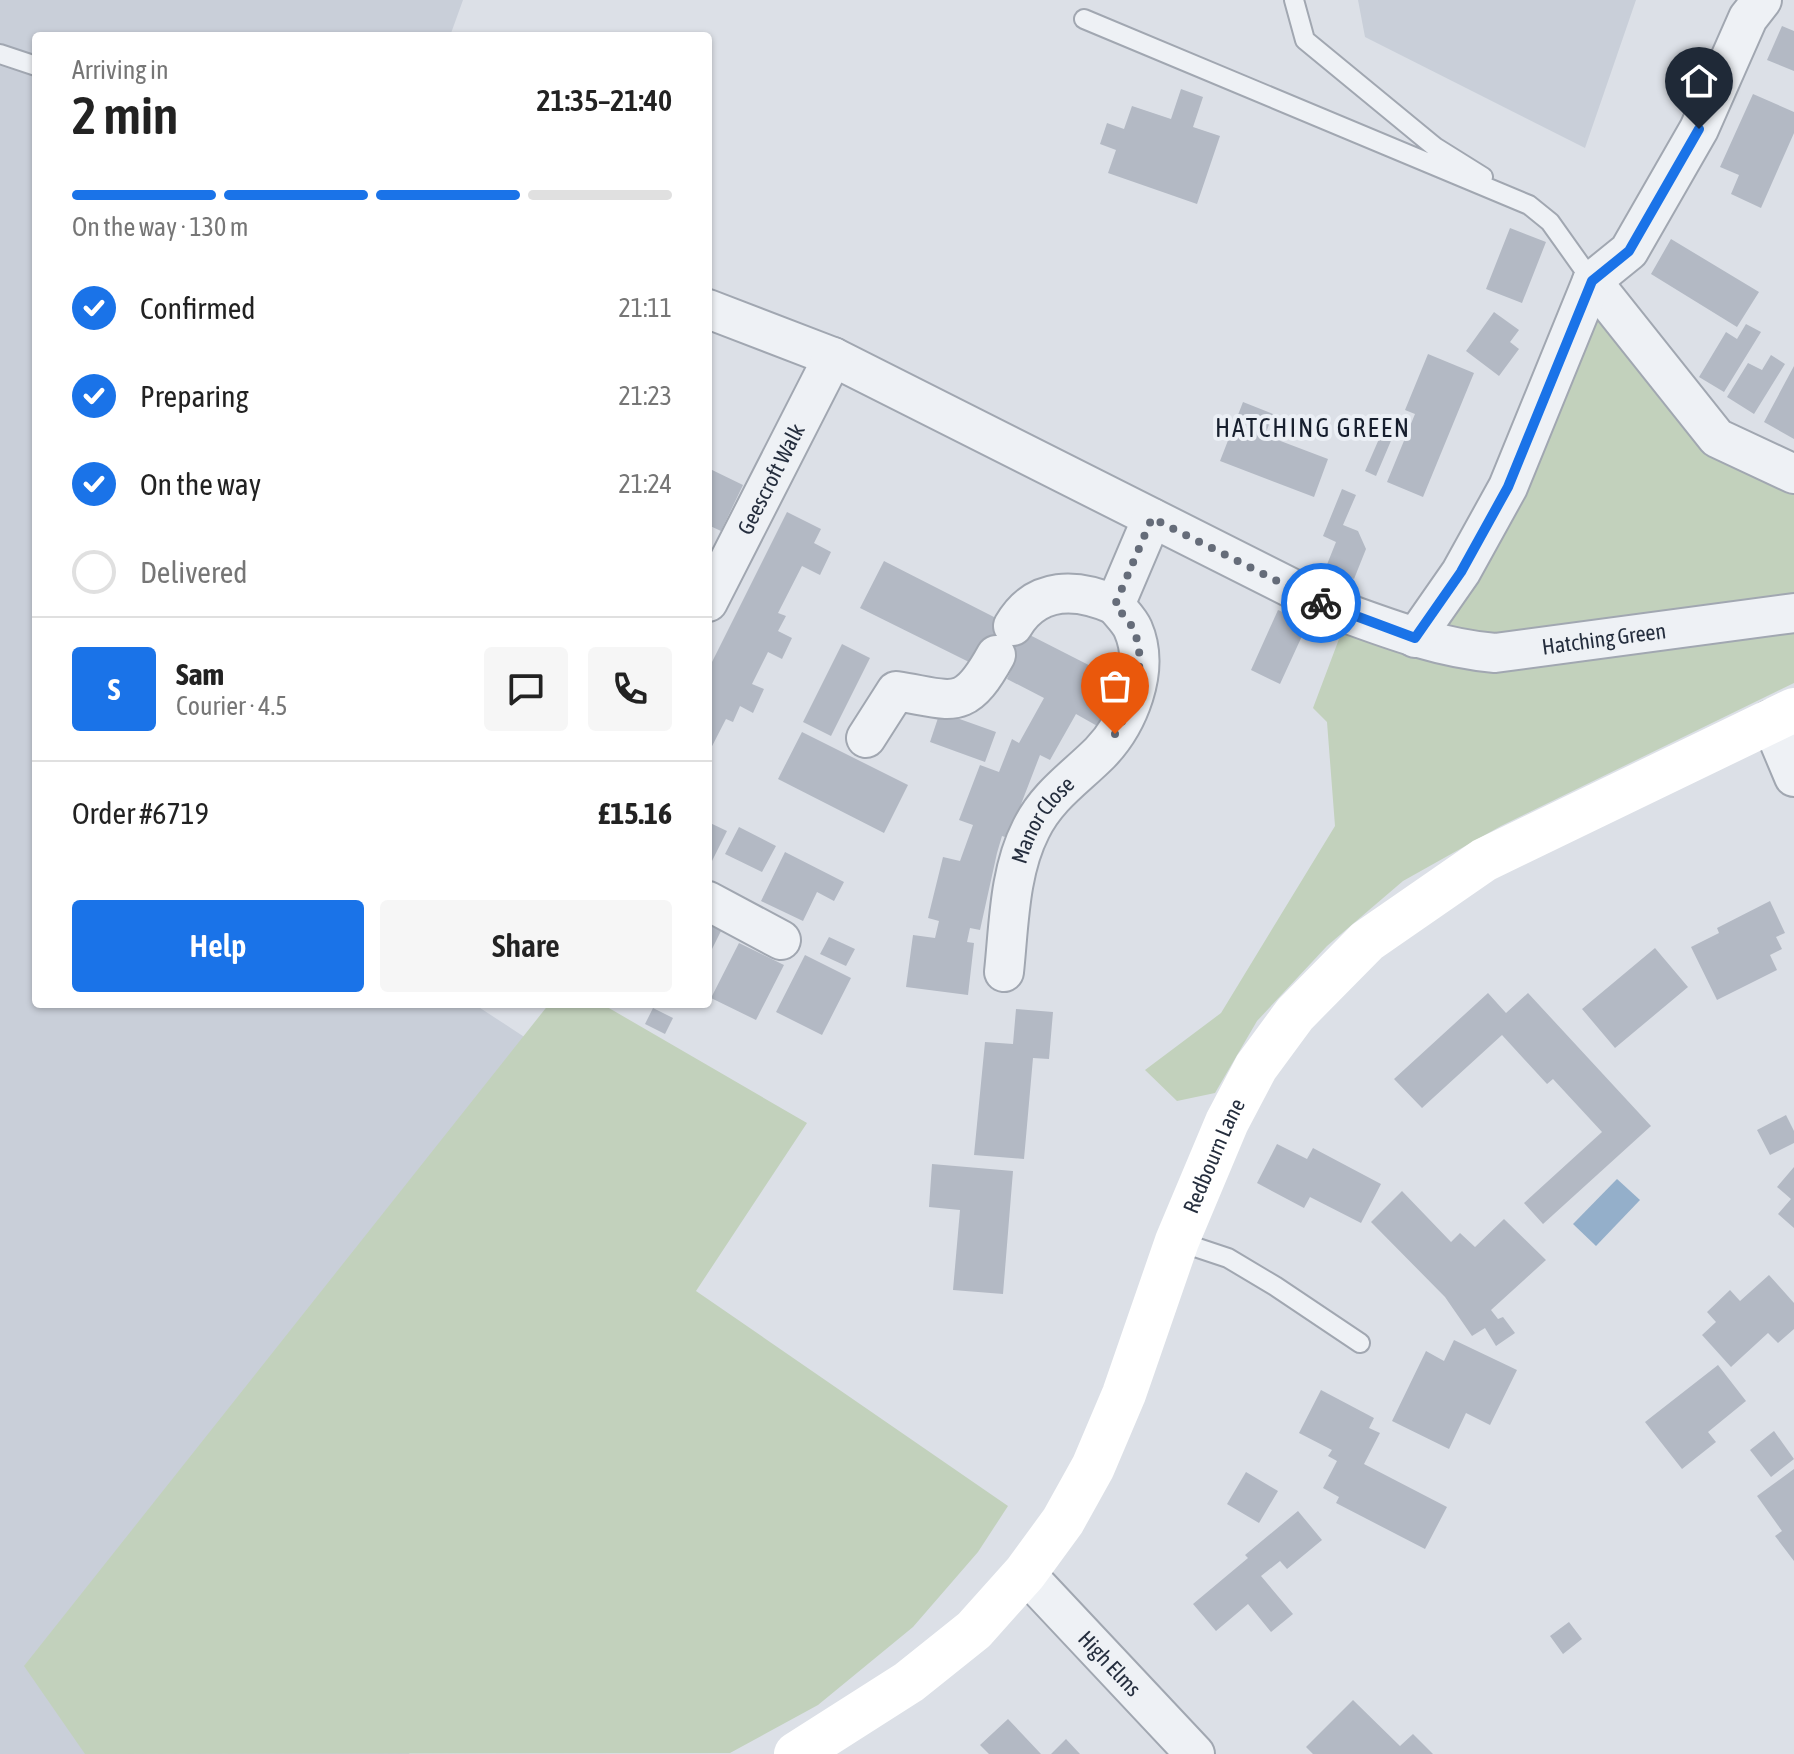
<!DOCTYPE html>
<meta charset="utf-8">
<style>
:root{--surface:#fff;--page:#f6f6f6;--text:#222;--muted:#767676;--line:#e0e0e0;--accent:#1a73e8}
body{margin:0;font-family:"Asap Condensed",sans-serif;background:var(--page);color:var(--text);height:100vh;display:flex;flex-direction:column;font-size:30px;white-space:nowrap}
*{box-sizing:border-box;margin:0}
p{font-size:26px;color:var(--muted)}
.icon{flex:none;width:44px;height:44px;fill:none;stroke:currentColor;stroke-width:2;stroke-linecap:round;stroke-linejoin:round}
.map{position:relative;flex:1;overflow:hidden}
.details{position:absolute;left:32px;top:32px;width:680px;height:976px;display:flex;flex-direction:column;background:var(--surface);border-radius:8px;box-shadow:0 2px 6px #0004}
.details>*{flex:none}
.pin{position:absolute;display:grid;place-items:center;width:68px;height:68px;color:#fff;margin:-82px -34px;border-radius:50% 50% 50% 0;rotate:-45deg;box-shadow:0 0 8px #0007}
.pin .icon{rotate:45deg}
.courier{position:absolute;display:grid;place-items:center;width:80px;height:80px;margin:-40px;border:6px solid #1a73e8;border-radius:50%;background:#fff;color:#222;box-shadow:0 2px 10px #0007}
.headline em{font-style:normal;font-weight:600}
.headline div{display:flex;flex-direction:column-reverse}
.headline{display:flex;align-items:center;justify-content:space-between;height:136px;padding:0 40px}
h1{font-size:52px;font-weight:600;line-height:60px}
.bar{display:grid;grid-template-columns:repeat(4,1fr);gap:12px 8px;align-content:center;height:96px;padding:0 40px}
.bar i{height:10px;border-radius:6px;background:var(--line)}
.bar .current{background:var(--accent)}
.bar p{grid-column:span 4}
.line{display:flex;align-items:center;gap:20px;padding:0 40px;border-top:2px solid var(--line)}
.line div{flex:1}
.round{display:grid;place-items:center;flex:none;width:84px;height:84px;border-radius:8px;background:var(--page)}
ol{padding:0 40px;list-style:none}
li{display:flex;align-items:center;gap:24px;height:88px}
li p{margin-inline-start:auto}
li .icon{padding:8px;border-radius:50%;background:var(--accent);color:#fff;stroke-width:4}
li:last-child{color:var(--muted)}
li i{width:44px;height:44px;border:4px solid var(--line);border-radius:50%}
.action{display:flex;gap:16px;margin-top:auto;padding:16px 40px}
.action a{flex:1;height:92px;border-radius:8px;background:var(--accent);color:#fff;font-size:32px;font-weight:600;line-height:92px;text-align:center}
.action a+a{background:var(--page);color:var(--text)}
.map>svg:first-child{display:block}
.built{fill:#c9cfd9}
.green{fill:#c2d1bc}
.water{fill:#94afca}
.building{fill:#b3b9c4}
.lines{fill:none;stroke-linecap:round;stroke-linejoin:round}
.lane-casing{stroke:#a1a7b1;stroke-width:22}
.street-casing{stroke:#a1a7b1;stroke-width:42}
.lane{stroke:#eef1f5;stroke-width:18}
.street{stroke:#eef1f5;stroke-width:38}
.secondary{stroke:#fff;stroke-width:44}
.done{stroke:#656c79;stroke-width:8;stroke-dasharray:0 14.4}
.route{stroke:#1a73e8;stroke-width:10}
.labels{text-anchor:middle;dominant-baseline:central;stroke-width:8;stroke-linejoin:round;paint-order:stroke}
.street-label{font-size:22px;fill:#252e3e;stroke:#ebeff5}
.quarter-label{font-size:26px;letter-spacing:2px;fill:#171f2e;stroke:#ebeff5}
</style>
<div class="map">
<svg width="1794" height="1754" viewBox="0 0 1794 1754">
<rect width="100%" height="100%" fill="#dce0e7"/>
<path class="built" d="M 0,0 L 463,0 L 450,36 L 36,36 L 36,1004 L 474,1004 L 709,1158 L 409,1754 L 0,1754 Z
M 1358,0 L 1636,0 L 1585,148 L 1365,37 Z"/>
<path class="green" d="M 1601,317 L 1661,401 L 1704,449 L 1794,488 L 1794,600 L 1480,641 L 1444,631 L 1586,322 Z
M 1794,626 L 1794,683 L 1501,826 L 1403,881 L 1327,946 L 1257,1021 L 1215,1093 L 1177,1101 L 1145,1070 L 1221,1013 L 1335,826 L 1327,722 L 1313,708 L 1342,631 L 1437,662 Z
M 549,1004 L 602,1004 L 807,1123 L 696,1291 L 1008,1506 L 978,1552 L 913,1627 L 818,1705 L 730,1753 L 85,1754 L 24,1666 Z"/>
<path class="water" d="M 1617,1179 L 1640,1200 L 1596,1246 L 1573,1224 Z"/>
<path class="building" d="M 1782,26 L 1794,31 L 1794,71 L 1767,60 Z
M 1181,89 L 1203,97 L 1193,127 L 1220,136 L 1197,204 L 1108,173 L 1116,150 L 1100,144 L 1107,123 L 1124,129 L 1132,106 L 1171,119 Z
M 1753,94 L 1794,112 L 1794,133 L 1761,208 L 1731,194 L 1739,175 L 1720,167 Z
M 1510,228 L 1546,242 L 1522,303 L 1486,289 Z
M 1671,239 L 1759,292 L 1737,327 L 1651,274 Z
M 1494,312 L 1519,330 L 1510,342 L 1519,349 L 1499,376 L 1466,351 Z
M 1746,324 L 1761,332 L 1724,392 L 1699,377 L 1726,332 L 1737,339 Z
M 1428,354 L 1474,373 L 1423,497 L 1387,482 L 1415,414 L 1405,410 Z
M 1771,355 L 1785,364 L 1754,414 L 1727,397 L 1748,363 L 1762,370 Z
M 1794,366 L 1794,439 L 1764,422 Z
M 1243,402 L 1273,414 L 1265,435 L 1328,459 L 1314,497 L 1220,461 Z
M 1382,432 L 1393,436 L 1376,476 L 1365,471 Z
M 708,468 L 743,485 L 721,531 L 708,525 Z
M 1342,489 L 1356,495 L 1343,525 L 1358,531 L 1366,549 L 1354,579 L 1326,567 L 1336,542 L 1323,536 Z
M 787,512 L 821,529 L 814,543 L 831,552 L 820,575 L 802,566 L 778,613 L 786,616 L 778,631 L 792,638 L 782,659 L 768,652 L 752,684 L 764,689 L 753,713 L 740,706 L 733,722 L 726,719 L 708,754 L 708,670 Z
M 884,561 L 1122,682 L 1099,727 L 1076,714 L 1050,760 L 1040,755 L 1008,838 L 1002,836 L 997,853 L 980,930 L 970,928 L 967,942 L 974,943 L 968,995 L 906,987 L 913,935 L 935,938 L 939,921 L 928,918 L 943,857 L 960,861 L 973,825 L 959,820 L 980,765 L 999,772 L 1012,739 L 1019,743 L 1044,698 L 1007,679 L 1014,664 L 980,646 L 971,663 L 860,608 Z
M 1278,610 L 1308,623 L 1280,684 L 1251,670 Z
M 842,644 L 870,658 L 831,736 L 803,722 Z
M 940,712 L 996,732 L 985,762 L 930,742 Z
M 802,732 L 908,785 L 884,833 L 778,779 Z
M 708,822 L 727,831 L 708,869 Z
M 739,827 L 776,846 L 762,872 L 725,854 Z
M 785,852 L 844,882 L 834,901 L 817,892 L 803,921 L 761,901 Z
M 1770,901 L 1785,933 L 1776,937 L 1782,949 L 1770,955 L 1777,970 L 1717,1000 L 1691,947 L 1719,933 L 1717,928 Z
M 708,922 L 722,929 L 708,957 Z
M 829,937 L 855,949 L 846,966 L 820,954 Z
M 739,943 L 784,965 L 756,1020 L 711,998 Z
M 1655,948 L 1688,987 L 1615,1048 L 1582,1009 Z
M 805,955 L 851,978 L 822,1035 L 776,1012 Z
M 1488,993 L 1506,1013 L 1528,993 L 1651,1126 L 1543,1224 L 1524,1203 L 1602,1132 L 1553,1079 L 1547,1084 L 1502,1035 L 1422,1108 L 1394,1079 Z
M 653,1008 L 673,1018 L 665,1034 L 645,1024 Z
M 1016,1009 L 1053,1012 L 1049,1059 L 1033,1058 L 1024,1159 L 974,1155 L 985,1042 L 1013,1044 Z
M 1786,1115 L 1794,1131 L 1794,1143 L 1770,1155 L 1757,1130 Z
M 1277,1144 L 1307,1159 L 1313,1148 L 1381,1184 L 1361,1223 L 1310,1197 L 1304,1208 L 1257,1183 Z
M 932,1164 L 1013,1171 L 1003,1294 L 953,1290 L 960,1210 L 929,1207 Z
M 1794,1167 L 1794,1228 L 1778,1214 L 1791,1199 L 1777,1187 Z
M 1402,1191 L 1451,1242 L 1460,1233 L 1475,1247 L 1504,1219 L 1546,1260 L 1491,1310 L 1498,1319 L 1503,1317 L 1515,1333 L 1496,1346 L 1485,1328 L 1472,1336 L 1445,1297 L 1371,1222 Z
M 1769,1275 L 1794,1303 L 1794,1329 L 1778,1343 L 1768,1333 L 1731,1367 L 1702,1335 L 1716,1322 L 1707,1312 L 1730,1290 L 1740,1301 Z
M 1454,1340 L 1517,1370 L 1490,1425 L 1466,1413 L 1449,1449 L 1392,1421 L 1426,1351 L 1444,1361 Z
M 1718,1365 L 1746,1401 L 1708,1432 L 1716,1442 L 1682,1469 L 1645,1422 Z
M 1321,1390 L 1374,1418 L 1369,1428 L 1380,1433 L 1364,1464 L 1447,1507 L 1425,1549 L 1336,1503 L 1339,1497 L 1323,1488 L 1337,1461 L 1328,1456 L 1332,1450 L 1299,1433 Z
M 1774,1431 L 1794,1459 L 1771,1477 L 1750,1450 Z
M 1794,1469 L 1794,1561 L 1775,1536 L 1782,1531 L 1757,1496 Z
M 1246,1472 L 1278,1491 L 1259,1523 L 1227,1504 Z
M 1298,1511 L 1322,1540 L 1287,1569 L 1280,1561 L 1261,1576 L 1293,1614 L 1271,1632 L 1248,1604 L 1216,1631 L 1193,1604 L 1248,1558 L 1245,1555 Z
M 1569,1622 L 1582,1639 L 1563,1654 L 1550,1636 Z
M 1353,1700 L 1400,1746 L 1413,1734 L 1433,1754 L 1313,1754 L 1306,1747 Z
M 1008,1719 L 1041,1754 L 989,1754 L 980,1745 Z
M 1066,1739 L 1080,1754 L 1051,1754 Z"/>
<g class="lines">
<g class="lane-casing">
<path id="lane" d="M 1294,0 L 1305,40 L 1435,147 L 1483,177
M 1084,19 L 1529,205 L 1550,222 L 1592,281
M 0,54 L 36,66
M 1177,1241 L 1228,1258 L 1275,1286 L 1360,1343"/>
</g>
<g class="street-casing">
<g id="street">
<path d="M 1592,281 L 1717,438 L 1794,474"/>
<path id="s1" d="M 708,309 L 833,357 L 1329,607 C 1384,627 1437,648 1495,653 L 1794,613"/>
<path id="s2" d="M 708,602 L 833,357"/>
<path d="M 1013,626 C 1036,586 1077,588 1115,605 L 1152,518"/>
<path d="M 1415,638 L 1461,572 L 1508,487 L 1592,281 L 1629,251 L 1699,129 L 1748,18 L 1762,0"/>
<path d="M 1770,720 L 1794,777"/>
<path d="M 866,738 L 896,691 C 954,700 964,713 996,655"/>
<path d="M 708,901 L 781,940"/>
<path id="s3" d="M 1004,972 C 1009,925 1009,872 1031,829 C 1047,796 1075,778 1100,753 C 1128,724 1151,670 1133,629 C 1129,620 1121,613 1115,605"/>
<path id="s4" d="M 1025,1573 L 1195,1754"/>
</g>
</g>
<use href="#lane" class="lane"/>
<use href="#street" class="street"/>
<path class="secondary" id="s5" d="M 796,1754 L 909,1682 L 974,1630 L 1025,1573 L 1063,1521 L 1093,1467 L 1124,1394 L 1177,1241 L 1227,1122 L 1256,1067 L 1295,1014 L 1367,941 L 1484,860 L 1794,710"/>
</g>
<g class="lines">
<path class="done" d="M 1115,734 C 1133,704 1148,665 1134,631 C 1130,621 1121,613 1115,605 L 1152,518 L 1321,603"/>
<path class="route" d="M 1321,603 L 1415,638 L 1461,572 L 1508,487 L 1592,281 L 1629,251 L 1699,129"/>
</g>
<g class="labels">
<g class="street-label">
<text stroke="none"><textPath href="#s2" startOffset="138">Geescroft Walk</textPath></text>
<text stroke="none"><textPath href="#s1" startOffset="972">Hatching Green</textPath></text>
<text stroke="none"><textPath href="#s3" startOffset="160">Manor Close</textPath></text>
<text stroke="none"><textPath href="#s5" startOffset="754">Redbourn Lane</textPath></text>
<text stroke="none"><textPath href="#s4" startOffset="124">High Elms</textPath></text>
</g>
<g class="quarter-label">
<text x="1313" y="428">HATCHING GREEN</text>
</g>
</g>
</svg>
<div class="pin" style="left:1115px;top:734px;background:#ea580c"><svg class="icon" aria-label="bag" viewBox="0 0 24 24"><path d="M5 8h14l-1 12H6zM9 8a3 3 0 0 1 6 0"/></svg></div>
<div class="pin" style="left:1699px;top:129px;background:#1f2937"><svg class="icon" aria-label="home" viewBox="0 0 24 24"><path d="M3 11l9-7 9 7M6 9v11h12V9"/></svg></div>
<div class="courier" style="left:1321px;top:603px"><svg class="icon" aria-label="bike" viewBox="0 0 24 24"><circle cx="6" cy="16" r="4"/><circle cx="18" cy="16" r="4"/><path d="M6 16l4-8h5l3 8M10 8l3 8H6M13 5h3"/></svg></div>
<section class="details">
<div class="headline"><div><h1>2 min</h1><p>Arriving in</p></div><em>21:35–21:40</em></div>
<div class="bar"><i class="current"></i><i class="current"></i><i class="current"></i><i></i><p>On the way · 130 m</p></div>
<ol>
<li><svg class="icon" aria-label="check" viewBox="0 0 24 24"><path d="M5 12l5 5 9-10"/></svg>Confirmed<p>21:11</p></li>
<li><svg class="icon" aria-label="check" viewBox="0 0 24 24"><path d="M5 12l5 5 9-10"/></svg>Preparing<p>21:23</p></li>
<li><svg class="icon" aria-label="check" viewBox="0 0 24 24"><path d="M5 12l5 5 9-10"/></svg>On the way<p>21:24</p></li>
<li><i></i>Delivered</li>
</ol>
<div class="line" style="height:144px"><b class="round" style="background:var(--accent);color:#fff">S</b><div><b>Sam</b><p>Courier · 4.5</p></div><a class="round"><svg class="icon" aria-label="chat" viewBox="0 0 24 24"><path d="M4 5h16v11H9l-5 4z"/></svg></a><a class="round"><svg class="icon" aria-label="phone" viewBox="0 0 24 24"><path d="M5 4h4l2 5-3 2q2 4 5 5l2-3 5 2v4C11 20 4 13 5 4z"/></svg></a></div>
<div class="line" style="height:104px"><div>Order #6719</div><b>£15.16</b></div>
<div class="action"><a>Help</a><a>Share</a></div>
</section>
</div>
